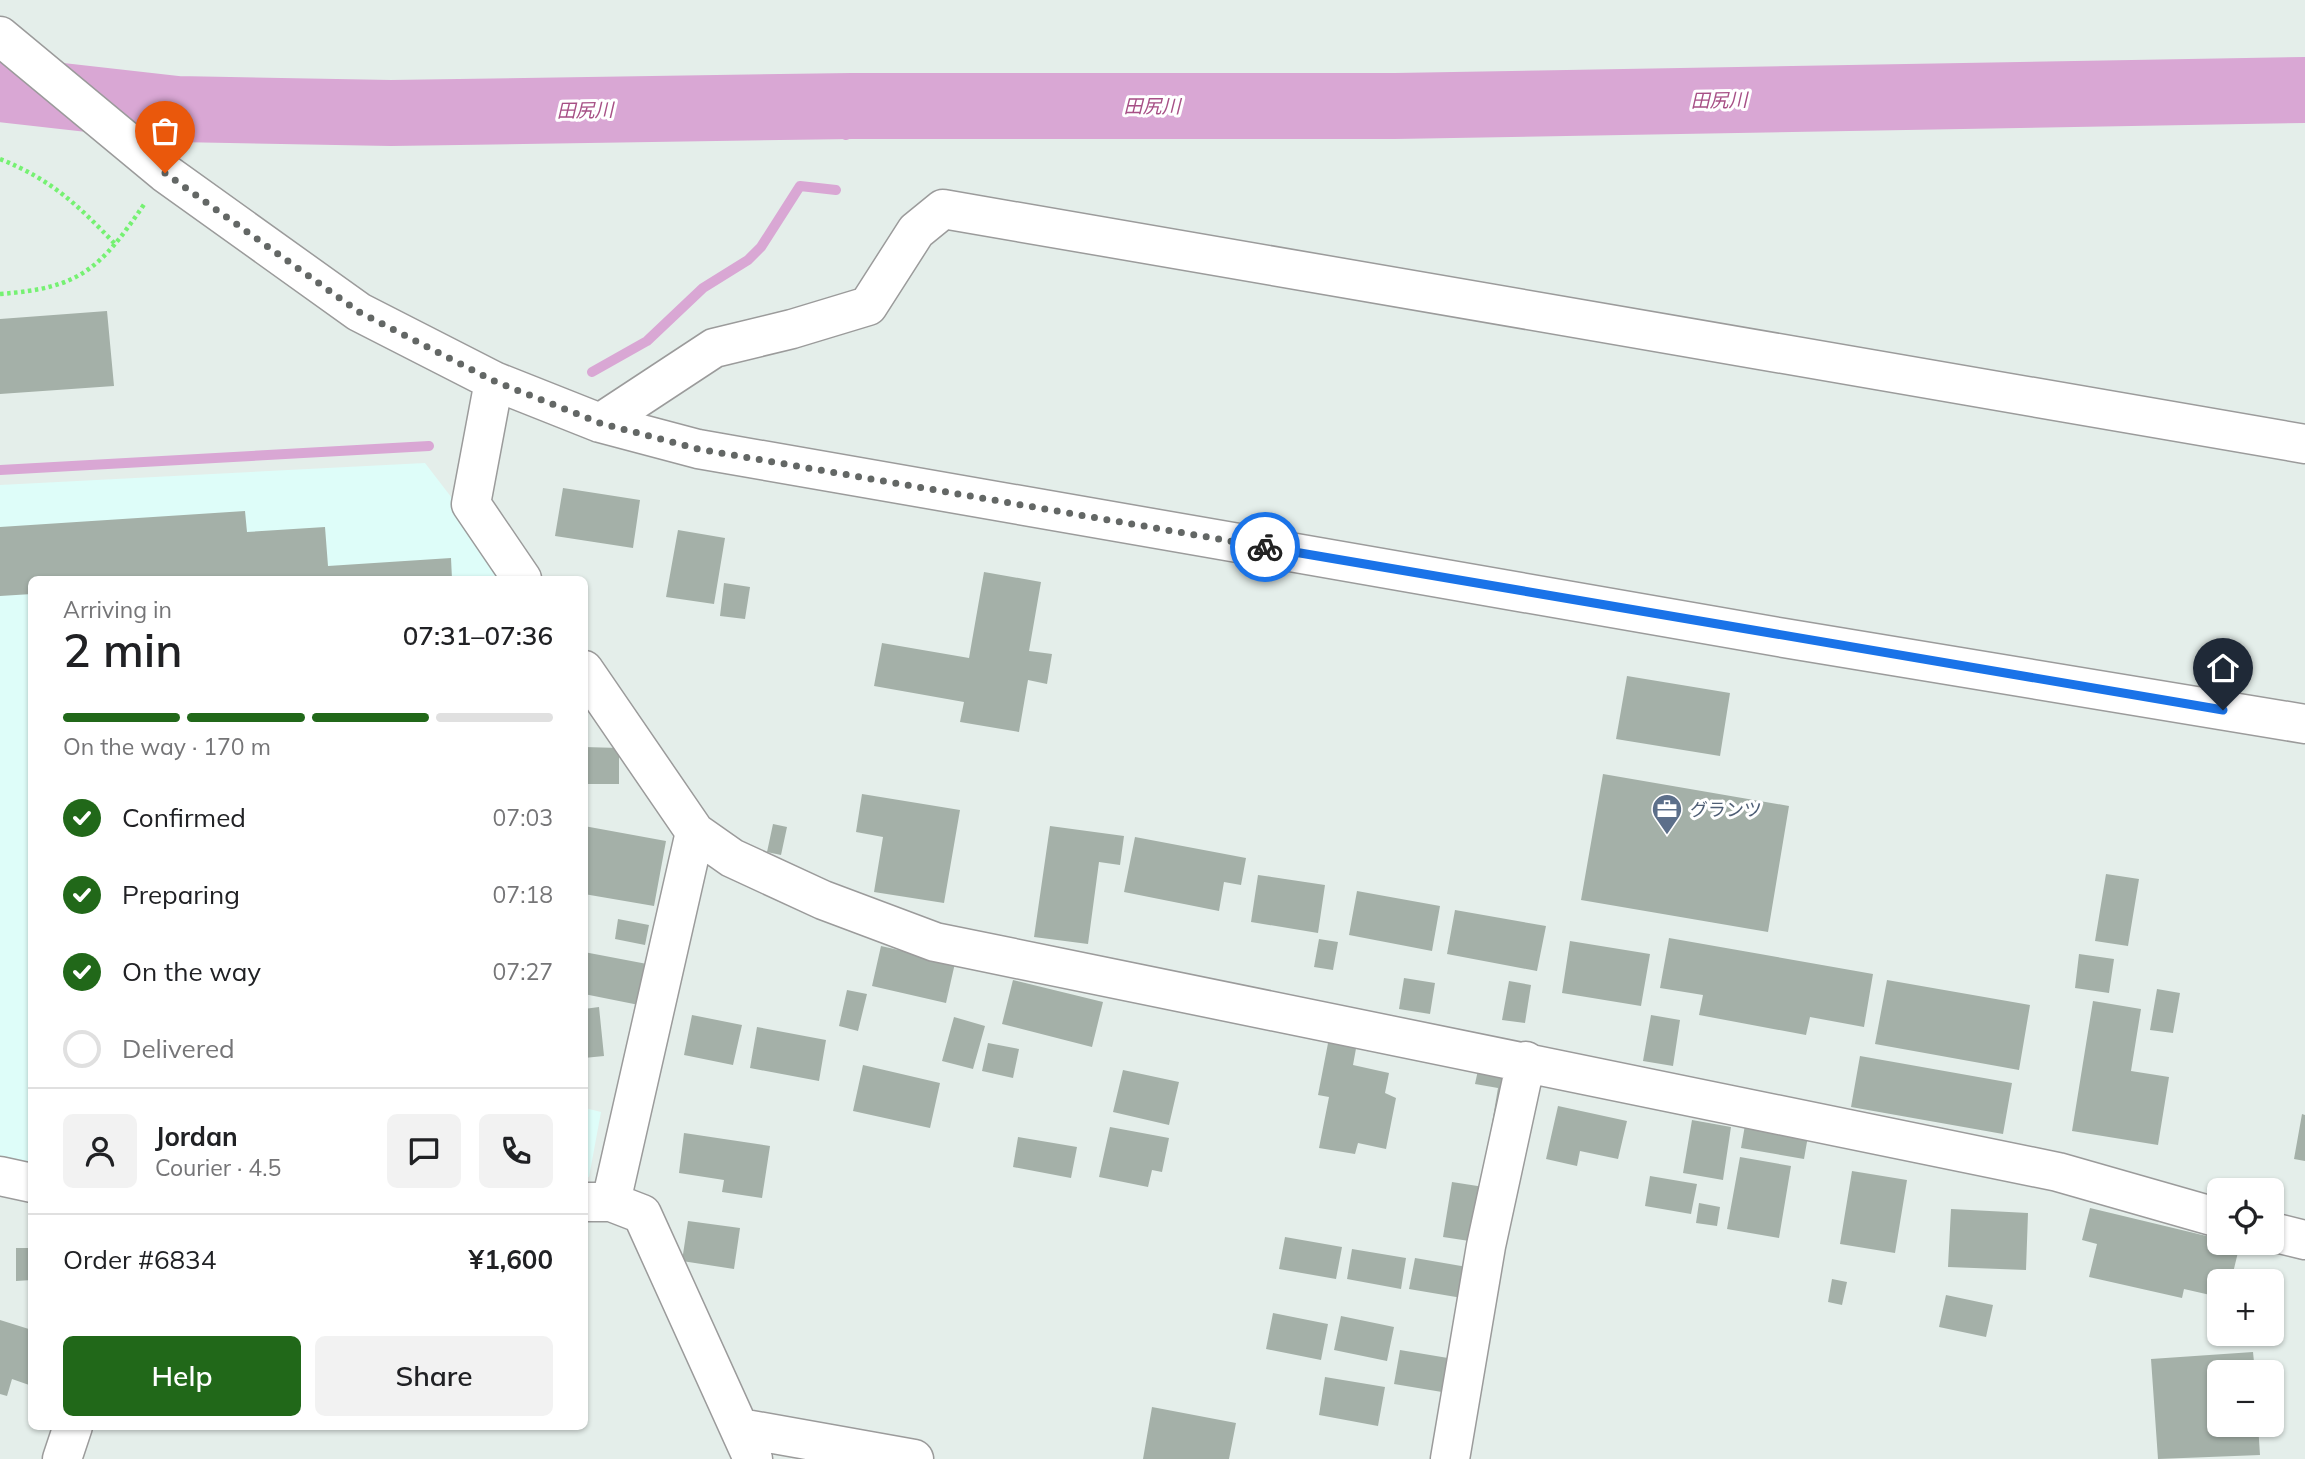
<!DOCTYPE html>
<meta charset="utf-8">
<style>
:root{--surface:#fff;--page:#f2f2f2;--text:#202124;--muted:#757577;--line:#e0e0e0;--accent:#216819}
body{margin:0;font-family:Mulish,"Noto Sans JP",sans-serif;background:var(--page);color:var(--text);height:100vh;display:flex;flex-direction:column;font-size:26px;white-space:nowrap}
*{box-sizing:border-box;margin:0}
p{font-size:23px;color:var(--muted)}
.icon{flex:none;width:38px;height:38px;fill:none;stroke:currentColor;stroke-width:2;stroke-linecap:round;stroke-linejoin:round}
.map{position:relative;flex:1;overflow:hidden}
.details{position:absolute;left:28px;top:576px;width:560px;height:854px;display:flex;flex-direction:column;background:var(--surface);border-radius:10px;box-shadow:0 2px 5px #0004}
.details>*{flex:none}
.fabs{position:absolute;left:2207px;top:1178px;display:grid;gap:14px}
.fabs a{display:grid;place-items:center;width:77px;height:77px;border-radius:10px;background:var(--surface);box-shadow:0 2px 5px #0004;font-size:35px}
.pin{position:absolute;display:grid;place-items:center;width:60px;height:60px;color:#fff;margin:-72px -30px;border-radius:50% 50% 50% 0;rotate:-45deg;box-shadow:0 0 7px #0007}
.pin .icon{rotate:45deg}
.courier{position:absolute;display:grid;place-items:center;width:70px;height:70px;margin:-35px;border:5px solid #1a73e8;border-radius:50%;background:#fff;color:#222;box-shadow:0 2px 9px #0007}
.summary em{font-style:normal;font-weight:600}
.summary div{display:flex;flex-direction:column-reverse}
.summary{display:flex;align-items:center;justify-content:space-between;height:119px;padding:0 35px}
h1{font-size:46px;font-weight:600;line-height:52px}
.bar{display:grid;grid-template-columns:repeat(4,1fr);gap:10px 7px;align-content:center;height:84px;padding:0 35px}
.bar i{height:9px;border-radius:5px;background:var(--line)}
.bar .active{background:var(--accent)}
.bar p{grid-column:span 4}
.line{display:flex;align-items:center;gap:18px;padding:0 35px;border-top:2px solid var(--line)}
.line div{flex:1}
.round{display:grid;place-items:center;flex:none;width:74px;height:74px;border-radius:10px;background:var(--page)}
ol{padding:0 35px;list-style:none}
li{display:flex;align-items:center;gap:21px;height:77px}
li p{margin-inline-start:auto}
li .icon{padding:7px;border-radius:50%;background:var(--accent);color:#fff;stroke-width:4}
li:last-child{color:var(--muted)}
li i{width:38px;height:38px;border:4px solid var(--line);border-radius:50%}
.button{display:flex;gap:14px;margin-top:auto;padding:14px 35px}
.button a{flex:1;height:80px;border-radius:10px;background:var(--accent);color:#fff;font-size:28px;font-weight:600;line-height:80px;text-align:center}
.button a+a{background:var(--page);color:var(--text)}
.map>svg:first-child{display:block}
.education{fill:#defdf9}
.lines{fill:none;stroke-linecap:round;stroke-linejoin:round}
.stream{stroke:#d9a7d4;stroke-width:10}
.river{stroke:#d9a7d4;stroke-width:66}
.building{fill:#a4b0a8}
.minor-casing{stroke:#9b9b9b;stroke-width:41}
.path{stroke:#75f172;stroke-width:4.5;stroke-dasharray:3.5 3.5;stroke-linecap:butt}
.minor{stroke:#fff;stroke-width:38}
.done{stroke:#636765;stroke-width:7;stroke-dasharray:0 12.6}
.route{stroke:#1a73e8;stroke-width:9}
.labels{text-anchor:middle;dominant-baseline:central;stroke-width:6;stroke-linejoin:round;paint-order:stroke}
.service-label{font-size:18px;fill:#4e5e75;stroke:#fff;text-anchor:start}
.water-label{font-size:19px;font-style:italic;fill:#a75086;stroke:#fff}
</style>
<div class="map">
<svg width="2305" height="1459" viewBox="0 0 2305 1459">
<rect width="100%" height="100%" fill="#e4eeea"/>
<path class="education" d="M 425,463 L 495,554 L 498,579 L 32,579 L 31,1168 L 0,1161 L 0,485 Z
M 585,1108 L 601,1112 L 589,1177 L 585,1178 Z"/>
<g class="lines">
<path class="stream" d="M 846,135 L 852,106
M 592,372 L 647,341 L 703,288 L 748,260 L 761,247 L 800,186 L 836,190
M 0,470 L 429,446"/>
<path class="river" d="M 0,89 L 177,109 L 391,113 L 852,106 L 1395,106 L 2305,90"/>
</g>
<path class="building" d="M 107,311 L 114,386 L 0,394 L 0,319 Z
M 563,488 L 640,500 L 633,548 L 555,536 Z
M 245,511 L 247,532 L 325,527 L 328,566 L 451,558 L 452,579 L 32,579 L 32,594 L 0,596 L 0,527 Z
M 678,530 L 725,538 L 714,604 L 666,597 Z
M 984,572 L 1041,582 L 1029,651 L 1052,654 L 1047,684 L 1028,680 L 1019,732 L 960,722 L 964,702 L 874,686 L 882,643 L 969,658 Z
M 724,583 L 750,587 L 745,619 L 720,616 Z
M 1627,676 L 1730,693 L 1720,756 L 1616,739 Z
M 584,747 L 619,748 L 619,784 L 584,784 Z
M 1603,774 L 1789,806 L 1768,932 L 1581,900 Z
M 862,794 L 960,810 L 944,903 L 874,892 L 883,837 L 856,832 Z
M 773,824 L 787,827 L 781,855 L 767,852 Z
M 584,826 L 666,841 L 654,906 L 584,894 Z
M 1050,826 L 1124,836 L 1120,865 L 1099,862 L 1088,944 L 1034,937 Z
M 1135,837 L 1246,858 L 1241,885 L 1224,882 L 1219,911 L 1124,892 Z
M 2106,874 L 2139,879 L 2128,946 L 2095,941 Z
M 1258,875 L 1325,885 L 1318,933 L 1251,922 Z
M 1357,891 L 1440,906 L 1432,951 L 1349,935 Z
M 1455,910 L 1546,926 L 1537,971 L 1447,954 Z
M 618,919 L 649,925 L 645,945 L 615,939 Z
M 1669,938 L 1873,974 L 1864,1027 L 1810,1017 L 1806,1035 L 1699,1015 L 1703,995 L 1660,988 Z
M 1319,939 L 1338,942 L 1333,970 L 1314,967 Z
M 1570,941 L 1650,954 L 1641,1006 L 1562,993 Z
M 881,946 L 955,963 L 946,1003 L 872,986 Z
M 584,952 L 647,964 L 639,1005 L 584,994 Z
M 2079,954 L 2114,959 L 2109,993 L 2075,988 Z
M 1404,978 L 1435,983 L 1430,1014 L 1399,1009 Z
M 1013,980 L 1103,1002 L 1092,1047 L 1002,1024 Z
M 1887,980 L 2030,1005 L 2019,1070 L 1875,1044 Z
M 1509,981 L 1531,985 L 1525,1023 L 1502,1020 Z
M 2157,989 L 2180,993 L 2173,1033 L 2150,1030 Z
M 847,990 L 867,994 L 858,1031 L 839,1026 Z
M 2093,1001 L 2141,1009 L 2131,1071 L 2169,1077 L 2158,1145 L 2072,1131 Z
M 599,1007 L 604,1056 L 584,1058 L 584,1009 Z
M 692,1015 L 742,1025 L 733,1065 L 684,1055 Z
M 1651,1015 L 1680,1020 L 1673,1066 L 1643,1061 Z
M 954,1017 L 985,1026 L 973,1069 L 942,1061 Z
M 757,1027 L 826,1040 L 819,1081 L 750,1068 Z
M 1329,1038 L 1357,1043 L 1353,1065 L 1389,1073 L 1385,1093 L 1396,1098 L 1386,1149 L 1358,1143 L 1355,1154 L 1319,1148 L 1329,1097 L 1318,1095 Z
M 988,1043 L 1019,1049 L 1013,1078 L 982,1071 Z
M 1860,1056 L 2012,1083 L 2003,1134 L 1851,1107 Z
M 863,1065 L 940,1083 L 930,1128 L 853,1111 Z
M 1123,1070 L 1179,1082 L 1169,1125 L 1113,1112 Z
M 1478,1070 L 1515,1077 L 1506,1131 L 1491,1129 L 1498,1088 L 1475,1084 Z
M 1558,1106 L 1627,1121 L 1618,1159 L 1580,1151 L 1577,1166 L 1546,1159 Z
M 2302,1114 L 2305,1115 L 2305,1161 L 2294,1159 Z
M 1692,1120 L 1731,1127 L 1723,1180 L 1683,1173 Z
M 1745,1125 L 1808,1136 L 1804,1159 L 1741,1148 Z
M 1110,1127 L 1169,1138 L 1162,1172 L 1152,1170 L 1148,1187 L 1099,1177 Z
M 684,1133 L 770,1146 L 762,1198 L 722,1192 L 724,1180 L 679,1173 Z
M 1018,1137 L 1077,1147 L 1071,1178 L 1013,1167 Z
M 1740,1157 L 1791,1166 L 1779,1238 L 1727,1229 Z
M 1852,1171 L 1907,1180 L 1895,1253 L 1840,1244 Z
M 1650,1176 L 1697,1184 L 1691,1214 L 1645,1206 Z
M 1452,1182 L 1484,1187 L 1476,1242 L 1443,1237 Z
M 1699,1203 L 1720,1207 L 1717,1226 L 1696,1223 Z
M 2090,1208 L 2219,1239 L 2219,1242 L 2240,1244 L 2231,1281 L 2219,1281 L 2219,1297 L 2184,1289 L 2182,1298 L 2089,1277 L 2097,1244 L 2082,1240 Z
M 1951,1209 L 2028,1213 L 2026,1270 L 1948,1267 Z
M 688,1221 L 740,1228 L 734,1269 L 682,1261 Z
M 1285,1237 L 1342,1247 L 1336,1279 L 1279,1269 Z
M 16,1248 L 32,1248 L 32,1280 L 16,1281 Z
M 1352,1249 L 1406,1258 L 1401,1289 L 1347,1279 Z
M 1415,1258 L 1467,1267 L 1462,1298 L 1409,1289 Z
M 1832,1279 L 1847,1282 L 1842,1305 L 1828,1302 Z
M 1946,1295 L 1993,1305 L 1986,1337 L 1939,1327 Z
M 1273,1313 L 1328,1324 L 1321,1360 L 1266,1349 Z
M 1341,1316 L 1394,1327 L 1387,1361 L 1334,1350 Z
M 0,1320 L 32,1330 L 32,1386 L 12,1379 L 7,1396 L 0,1394 Z
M 1400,1350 L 1454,1359 L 1448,1393 L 1394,1384 Z
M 2253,1352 L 2255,1372 L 2219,1372 L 2219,1424 L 2258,1424 L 2260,1455 L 2158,1459 L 2151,1359 Z
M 1325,1377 L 1385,1387 L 1378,1426 L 1319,1415 Z
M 1152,1407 L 1236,1423 L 1229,1459 L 1143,1459 Z"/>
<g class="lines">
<g class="minor-casing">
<path id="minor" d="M 0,36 L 165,173 L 359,312 L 494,381 L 600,423 L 698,449 L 1784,638 L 2305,724
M 494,381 L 471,504 L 522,579
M 600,423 L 714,348 L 792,329 L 868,306 L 916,231 L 943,209 L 2305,444
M 584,670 L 695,832 L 732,858 L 823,900 L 935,942 L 2058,1172 L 2219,1218
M 0,1176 L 32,1183
M 584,1202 L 611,1202 L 695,832
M 611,1202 L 642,1214 L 753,1459
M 2272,1232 L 2305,1240
M 740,1428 L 914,1459
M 62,1459 L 73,1426
M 1450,1459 L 1486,1246 L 1526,1061"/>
</g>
<path class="path" d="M 0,159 C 52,180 78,205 116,245
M 0,294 C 81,288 100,269 145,203"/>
<use href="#minor" class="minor"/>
</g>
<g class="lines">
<path class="done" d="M 165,173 L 359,312 L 494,381 L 600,423 L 698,449 L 1265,547"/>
<path class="route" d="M 1265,547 L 2223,710"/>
</g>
<defs>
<g id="office-pin" transform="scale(1.575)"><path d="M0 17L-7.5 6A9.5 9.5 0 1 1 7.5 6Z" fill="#5c6f8a" stroke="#fff"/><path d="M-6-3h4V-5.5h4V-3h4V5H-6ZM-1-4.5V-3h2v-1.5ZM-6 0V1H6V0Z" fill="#fff"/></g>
</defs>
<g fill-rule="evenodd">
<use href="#office-pin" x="1667" y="809"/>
</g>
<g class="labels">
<g class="service-label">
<text x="1690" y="809">グランツ</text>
</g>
<g class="water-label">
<text transform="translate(1719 100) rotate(-1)">田尻川</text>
<text x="1152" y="106">田尻川</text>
<text transform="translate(585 110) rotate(-1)">田尻川</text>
</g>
</g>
</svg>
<div class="fabs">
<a><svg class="icon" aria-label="locate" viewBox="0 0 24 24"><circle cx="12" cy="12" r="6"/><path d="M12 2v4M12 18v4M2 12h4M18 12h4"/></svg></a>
<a>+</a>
<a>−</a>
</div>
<div class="pin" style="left:165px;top:173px;background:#ea580c"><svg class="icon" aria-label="bag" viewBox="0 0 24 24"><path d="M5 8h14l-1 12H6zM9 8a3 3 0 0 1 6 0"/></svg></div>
<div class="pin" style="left:2223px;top:710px;background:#1f2937"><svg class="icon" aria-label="home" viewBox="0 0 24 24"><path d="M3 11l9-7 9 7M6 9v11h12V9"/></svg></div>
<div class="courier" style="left:1265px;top:547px"><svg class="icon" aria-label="bike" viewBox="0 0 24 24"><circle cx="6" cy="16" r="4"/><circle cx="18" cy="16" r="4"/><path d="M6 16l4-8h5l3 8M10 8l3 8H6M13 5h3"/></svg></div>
<section class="details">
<div class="summary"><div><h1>2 min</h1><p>Arriving in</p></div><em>07:31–07:36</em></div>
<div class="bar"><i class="active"></i><i class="active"></i><i class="active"></i><i></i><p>On the way · 170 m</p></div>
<ol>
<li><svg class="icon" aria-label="check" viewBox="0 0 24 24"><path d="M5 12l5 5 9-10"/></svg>Confirmed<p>07:03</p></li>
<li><svg class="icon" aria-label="check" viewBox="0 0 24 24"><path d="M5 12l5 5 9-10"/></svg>Preparing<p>07:18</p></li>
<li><svg class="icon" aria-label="check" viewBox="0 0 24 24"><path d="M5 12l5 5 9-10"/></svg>On the way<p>07:27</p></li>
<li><i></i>Delivered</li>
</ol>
<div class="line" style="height:126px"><a class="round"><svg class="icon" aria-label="person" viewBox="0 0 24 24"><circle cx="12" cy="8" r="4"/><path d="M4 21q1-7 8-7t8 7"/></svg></a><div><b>Jordan</b><p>Courier · 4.5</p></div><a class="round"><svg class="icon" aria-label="chat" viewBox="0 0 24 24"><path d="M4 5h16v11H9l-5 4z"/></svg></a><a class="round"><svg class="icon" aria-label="phone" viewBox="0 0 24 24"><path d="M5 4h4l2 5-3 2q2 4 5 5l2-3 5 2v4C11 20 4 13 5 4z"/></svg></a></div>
<div class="line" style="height:91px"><div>Order #6834</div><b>¥1,600</b></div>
<div class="button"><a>Help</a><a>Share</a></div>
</section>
</div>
